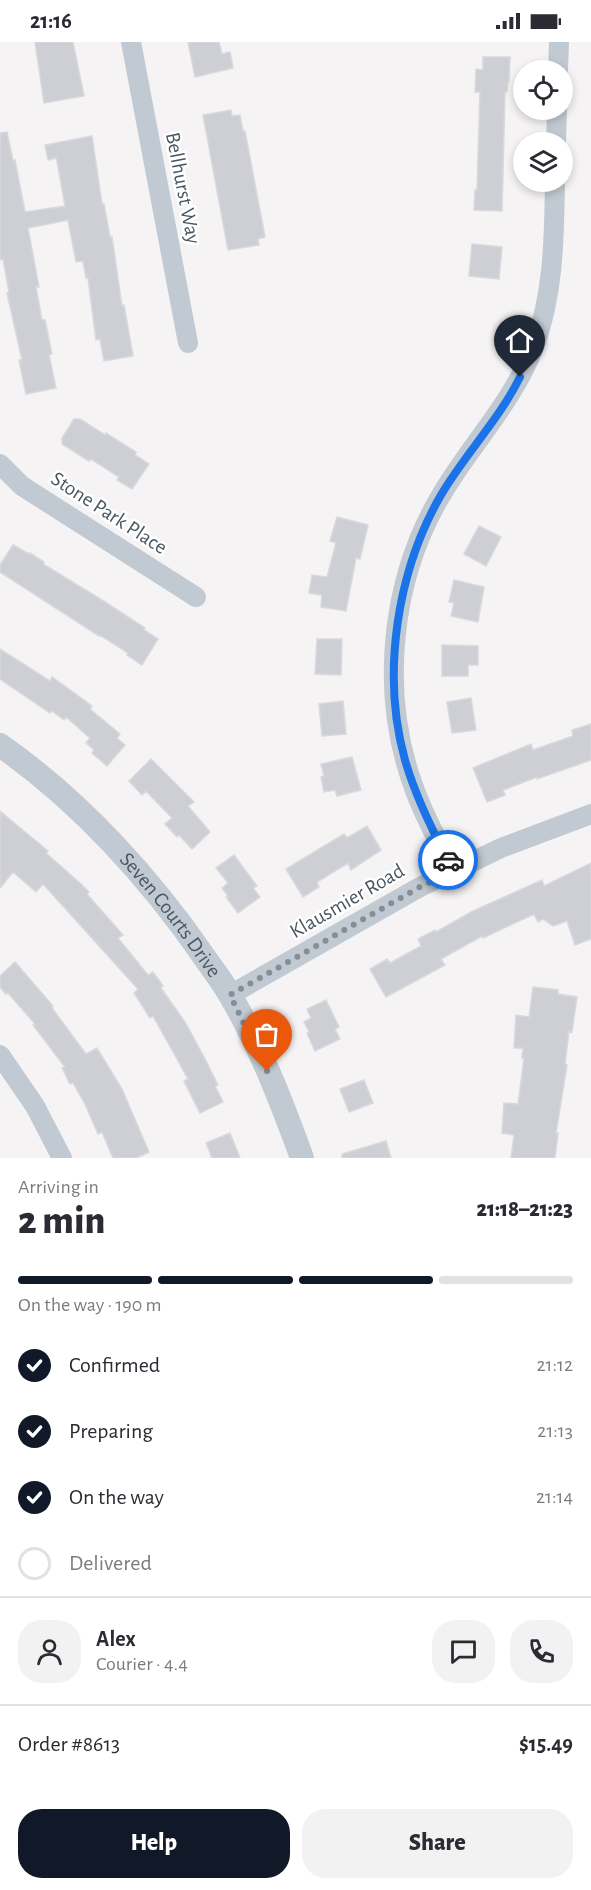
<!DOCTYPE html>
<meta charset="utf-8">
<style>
:root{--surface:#fff;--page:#f2f2f3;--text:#2b2b33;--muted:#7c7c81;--line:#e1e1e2;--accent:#111827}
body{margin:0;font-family:"Alegreya Sans",sans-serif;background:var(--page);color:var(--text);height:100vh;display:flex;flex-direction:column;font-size:22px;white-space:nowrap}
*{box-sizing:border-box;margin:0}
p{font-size:20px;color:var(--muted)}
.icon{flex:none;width:33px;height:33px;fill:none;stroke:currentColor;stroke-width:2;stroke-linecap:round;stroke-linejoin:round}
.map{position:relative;height:1116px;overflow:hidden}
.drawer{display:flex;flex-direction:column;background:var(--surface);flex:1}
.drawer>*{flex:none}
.tools{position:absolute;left:513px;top:18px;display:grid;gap:12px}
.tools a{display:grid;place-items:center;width:60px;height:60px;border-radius:50%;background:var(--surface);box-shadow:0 3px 9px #0003;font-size:30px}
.pin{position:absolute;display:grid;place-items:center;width:51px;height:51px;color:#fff;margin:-62px -26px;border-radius:50% 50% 50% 0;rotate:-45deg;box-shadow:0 0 6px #0007}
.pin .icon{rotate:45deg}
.courier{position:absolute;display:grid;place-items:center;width:60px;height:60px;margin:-30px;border:4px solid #1a73e8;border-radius:50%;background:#fff;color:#222;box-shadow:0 2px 8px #0007}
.overview em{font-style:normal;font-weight:800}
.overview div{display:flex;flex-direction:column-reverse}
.overview{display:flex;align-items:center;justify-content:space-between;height:102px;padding:0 18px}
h1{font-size:39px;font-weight:800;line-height:45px}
.bar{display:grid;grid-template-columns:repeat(4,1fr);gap:9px 6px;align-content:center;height:72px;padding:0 18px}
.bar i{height:8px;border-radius:4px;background:var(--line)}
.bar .selected{background:var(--accent)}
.bar p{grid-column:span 4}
.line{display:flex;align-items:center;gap:15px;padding:0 18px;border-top:2px solid var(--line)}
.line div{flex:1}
.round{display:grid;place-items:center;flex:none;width:63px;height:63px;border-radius:24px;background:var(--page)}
ol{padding:0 18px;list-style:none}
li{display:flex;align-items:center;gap:18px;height:66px}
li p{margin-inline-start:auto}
li .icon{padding:6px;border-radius:50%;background:var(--accent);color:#fff;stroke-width:4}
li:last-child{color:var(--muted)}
li i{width:33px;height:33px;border:3px solid var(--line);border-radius:50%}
.action{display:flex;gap:12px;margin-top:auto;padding:12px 18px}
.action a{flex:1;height:69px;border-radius:24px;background:var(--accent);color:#fff;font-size:24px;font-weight:800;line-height:69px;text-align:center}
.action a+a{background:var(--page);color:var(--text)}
.status{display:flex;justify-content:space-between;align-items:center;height:42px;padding:0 30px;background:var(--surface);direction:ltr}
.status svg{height:16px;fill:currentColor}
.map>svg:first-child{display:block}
.building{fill:#cdcfd5;stroke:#d7d9de;stroke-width:1.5}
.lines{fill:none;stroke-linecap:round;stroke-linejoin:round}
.minor{stroke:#c1cad2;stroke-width:20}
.tertiary{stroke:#c1cad2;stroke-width:24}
.done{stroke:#868d94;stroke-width:6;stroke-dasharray:0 10.8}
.route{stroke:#1a73e8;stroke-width:8}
.labels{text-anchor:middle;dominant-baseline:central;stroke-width:5;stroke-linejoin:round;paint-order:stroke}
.street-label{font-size:21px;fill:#4a5661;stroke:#fff}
</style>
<div class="status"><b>21:16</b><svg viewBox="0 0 49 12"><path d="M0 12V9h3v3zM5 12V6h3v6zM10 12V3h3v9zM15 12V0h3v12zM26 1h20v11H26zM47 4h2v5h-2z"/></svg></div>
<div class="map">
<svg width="591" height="1116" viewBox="0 0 591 1116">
<rect width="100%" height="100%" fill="#f5f3f3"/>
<path class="building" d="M 35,0 L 73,0 L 84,54 L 44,61 Z
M 188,0 L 219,0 L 222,12 L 230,10 L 233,26 L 195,35 Z
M 483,15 L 510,15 L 509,40 L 508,40 L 507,50 L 505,50 L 502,169 L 474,168 L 475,148 L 477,148 L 480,50 L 475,50 L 476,27 L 483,28 Z
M 231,68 L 232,74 L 240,73 L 243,89 L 245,89 L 265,195 L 258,197 L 259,203 L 228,208 L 203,73 Z
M 7,90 L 13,119 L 15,118 L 25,170 L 65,164 L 57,119 L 56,116 L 48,118 L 45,103 L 92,94 L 102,162 L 104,162 L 110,195 L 112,195 L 122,264 L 124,263 L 133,314 L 104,319 L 100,297 L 96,298 L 88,236 L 86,236 L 83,219 L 76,220 L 68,178 L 28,186 L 39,245 L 36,245 L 42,278 L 45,278 L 52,312 L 49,313 L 56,346 L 26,352 L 19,318 L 22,318 L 7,251 L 9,250 L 3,217 L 0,218 L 0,91 Z
M 472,202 L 502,205 L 499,237 L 469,234 Z
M 74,377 L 80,377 L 105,393 L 106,391 L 136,410 L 135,413 L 149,422 L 132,447 L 117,438 L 119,435 L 91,417 L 89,419 L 62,402 L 62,396 Z
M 337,475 L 368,483 L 360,517 L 356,516 L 346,569 L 321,565 L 322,553 L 309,551 L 312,533 L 327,535 L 336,501 L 330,499 Z
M 479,484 L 501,495 L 486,524 L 464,512 Z
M 13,503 L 29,512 L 30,511 L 44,520 L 43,522 L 102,558 L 145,586 L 144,588 L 158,597 L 142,623 L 127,613 L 128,611 L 100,593 L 99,594 L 0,530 L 0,523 Z
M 454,538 L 484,545 L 478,580 L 451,574 L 454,561 L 449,560 Z
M 317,597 L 342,597 L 341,633 L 315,632 Z
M 442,603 L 478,604 L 478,623 L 468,623 L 468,634 L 442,634 Z
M 0,607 L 50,639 L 52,635 L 92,664 L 90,667 L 120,692 L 117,696 L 125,703 L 107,724 L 92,711 L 94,708 L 86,701 L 90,696 L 66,675 L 64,678 L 52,669 L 50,671 L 0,637 Z
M 471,656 L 476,688 L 452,691 L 447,660 Z
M 343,659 L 346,692 L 322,694 L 319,662 Z
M 591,682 L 591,718 L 537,737 L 537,735 L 503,748 L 505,753 L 487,760 L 473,726 L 531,702 L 533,708 L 573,694 L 572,688 Z
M 352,715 L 361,748 L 337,754 L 335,748 L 324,750 L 321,735 L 324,734 L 321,722 Z
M 151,717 L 194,760 L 188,764 L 210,790 L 192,807 L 179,793 L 177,795 L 165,782 L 172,776 L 146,749 L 142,753 L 129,739 Z
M 0,769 L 48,809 L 46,811 L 81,842 L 89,850 L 87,852 L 123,893 L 118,896 L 148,933 L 153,930 L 163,944 L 161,946 L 185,980 L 204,1015 L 218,1043 L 215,1044 L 223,1060 L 200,1071 L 184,1039 L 188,1037 L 153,974 L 150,976 L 134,951 L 138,947 L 43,842 L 36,850 L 13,830 L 0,846 Z
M 367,784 L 381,808 L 351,828 L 348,821 L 317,840 L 319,845 L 303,855 L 286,827 L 344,792 L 347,796 Z
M 234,813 L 257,844 L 253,846 L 260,855 L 238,871 L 226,855 L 228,854 L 222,846 L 228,841 L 216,826 Z
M 591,821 L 591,897 L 575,903 L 567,879 L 553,884 L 543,877 L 538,880 L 534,872 L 483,896 L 482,894 L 441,917 L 445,923 L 386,955 L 370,927 L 387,917 L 390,921 L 421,904 L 418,897 L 435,888 L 436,890 L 473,869 L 542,838 L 544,844 Z
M 15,920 L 53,964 L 52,966 L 86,1012 L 97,1006 L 122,1047 L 149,1110 L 136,1116 L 113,1116 L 102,1090 L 98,1092 L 85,1062 L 73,1041 L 70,1042 L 62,1026 L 65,1025 L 33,983 L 35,982 L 8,951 L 6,952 L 0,945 L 0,934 Z
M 533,945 L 558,948 L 558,952 L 577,955 L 572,990 L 569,989 L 565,1022 L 567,1023 L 556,1091 L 558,1091 L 555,1116 L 511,1116 L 514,1093 L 502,1091 L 504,1061 L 518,1062 L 524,1016 L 522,1016 L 523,1006 L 514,1006 L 516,973 L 529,975 Z
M 326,958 L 339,985 L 335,987 L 340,997 L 315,1009 L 307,991 L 309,990 L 304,980 L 311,976 L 307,967 Z
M 364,1038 L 373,1061 L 349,1070 L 340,1047 Z
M 230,1091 L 240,1116 L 212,1116 L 206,1101 Z
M 386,1099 L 391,1116 L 342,1116 L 342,1112 Z"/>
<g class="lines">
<path class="minor" d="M 131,0 L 188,301
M 558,28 L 559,0
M 556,100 L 557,68
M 0,422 L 22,444 L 196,555
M 453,829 C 439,800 423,773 413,743 C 379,649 391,535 443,450 C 473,400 512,361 534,305 C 554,251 554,196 555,140
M 230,953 L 420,845 L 501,806 L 591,772
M 0,1013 L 35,1064 L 62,1116"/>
<path class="tertiary" id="s1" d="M 0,703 C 80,759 150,836 205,916 C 213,928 223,940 230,953 C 260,1004 282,1061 302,1116"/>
</g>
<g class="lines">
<path class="done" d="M 267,1029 L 230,953 L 420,845 L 453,829 L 448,818"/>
<path class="route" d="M 448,818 C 431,786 415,753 405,718 C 381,632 397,529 441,453 C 465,412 499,378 520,335"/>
</g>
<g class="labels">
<g class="street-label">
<text transform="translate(183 146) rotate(79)">Bellhurst Way</text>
<text transform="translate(109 471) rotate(33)">Stone Park Place</text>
<text transform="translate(347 859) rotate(-30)">Klausmier Road</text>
<text stroke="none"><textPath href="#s1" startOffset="242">Seven Courts Drive</textPath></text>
</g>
</g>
</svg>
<div class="tools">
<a><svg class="icon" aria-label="locate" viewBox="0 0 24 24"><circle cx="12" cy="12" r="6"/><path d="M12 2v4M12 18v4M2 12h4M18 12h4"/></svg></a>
<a><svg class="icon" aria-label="layers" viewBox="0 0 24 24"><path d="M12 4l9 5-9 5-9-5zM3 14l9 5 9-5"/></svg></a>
</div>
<div class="pin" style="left:267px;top:1029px;background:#ea580c"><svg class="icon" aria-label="bag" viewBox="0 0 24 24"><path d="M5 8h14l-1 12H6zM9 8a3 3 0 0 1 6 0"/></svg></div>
<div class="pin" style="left:520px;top:335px;background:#1f2937"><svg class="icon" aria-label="home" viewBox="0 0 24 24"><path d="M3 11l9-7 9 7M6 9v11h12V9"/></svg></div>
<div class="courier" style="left:448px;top:818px"><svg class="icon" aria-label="car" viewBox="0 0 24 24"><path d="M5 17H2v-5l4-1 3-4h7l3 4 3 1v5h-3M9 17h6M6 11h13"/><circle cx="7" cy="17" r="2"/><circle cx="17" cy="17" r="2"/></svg></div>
</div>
<section class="drawer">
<div class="overview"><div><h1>2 min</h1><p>Arriving in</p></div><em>21:18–21:23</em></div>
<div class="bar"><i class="selected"></i><i class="selected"></i><i class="selected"></i><i></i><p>On the way · 190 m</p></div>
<ol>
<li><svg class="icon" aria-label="check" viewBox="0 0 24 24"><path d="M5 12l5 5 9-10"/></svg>Confirmed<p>21:12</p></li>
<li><svg class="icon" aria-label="check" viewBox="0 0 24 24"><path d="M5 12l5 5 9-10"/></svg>Preparing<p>21:13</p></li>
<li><svg class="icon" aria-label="check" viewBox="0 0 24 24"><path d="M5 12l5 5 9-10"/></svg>On the way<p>21:14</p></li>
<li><i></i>Delivered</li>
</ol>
<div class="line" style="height:108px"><a class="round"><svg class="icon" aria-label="person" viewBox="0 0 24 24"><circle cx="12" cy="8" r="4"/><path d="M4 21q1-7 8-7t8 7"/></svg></a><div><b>Alex</b><p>Courier · 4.4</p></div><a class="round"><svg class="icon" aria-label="chat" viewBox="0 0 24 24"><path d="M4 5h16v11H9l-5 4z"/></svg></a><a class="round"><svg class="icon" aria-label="phone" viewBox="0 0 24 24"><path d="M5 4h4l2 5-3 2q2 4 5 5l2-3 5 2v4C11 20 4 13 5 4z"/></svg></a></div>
<div class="line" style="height:78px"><div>Order #8613</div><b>$15.49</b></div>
<div class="action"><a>Help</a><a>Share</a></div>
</section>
